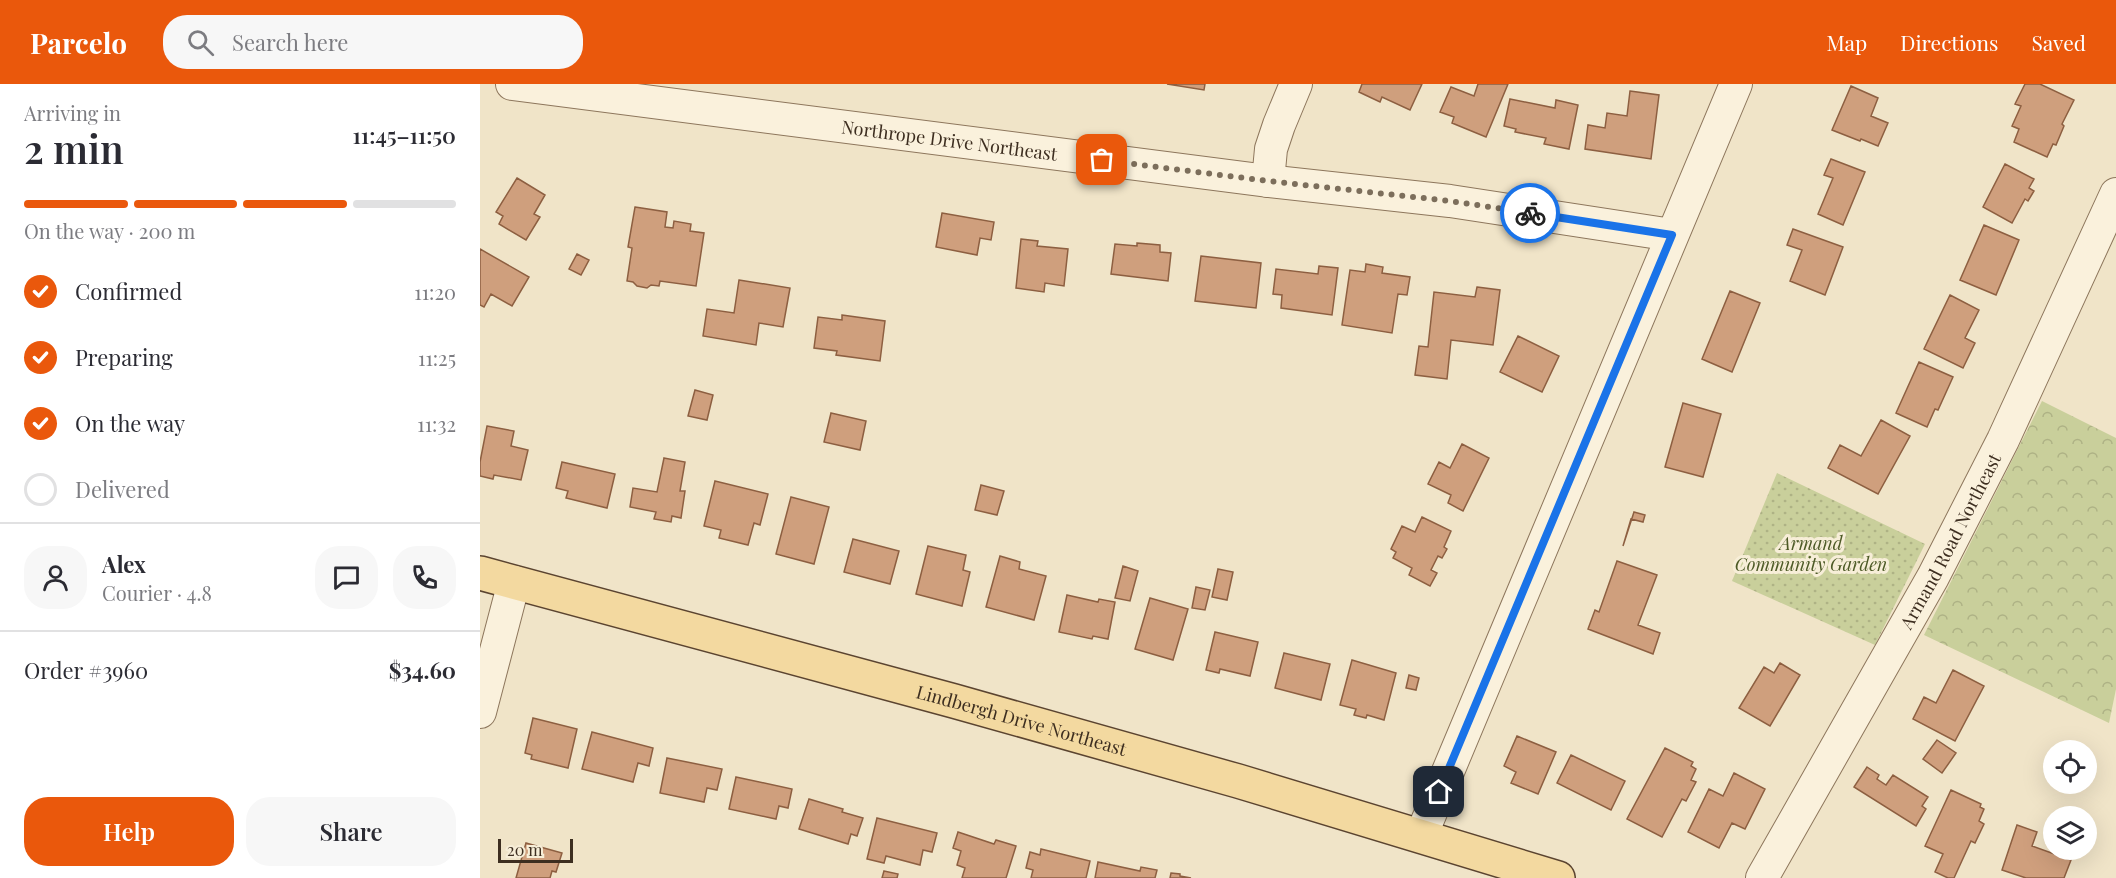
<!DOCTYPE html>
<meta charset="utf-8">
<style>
:root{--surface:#fff;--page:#f7f7f7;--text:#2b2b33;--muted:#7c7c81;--line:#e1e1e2;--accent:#ea580c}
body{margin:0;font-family:"Playfair Display",serif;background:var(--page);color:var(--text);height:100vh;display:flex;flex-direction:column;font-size:22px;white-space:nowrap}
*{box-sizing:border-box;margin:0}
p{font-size:20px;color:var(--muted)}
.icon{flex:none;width:33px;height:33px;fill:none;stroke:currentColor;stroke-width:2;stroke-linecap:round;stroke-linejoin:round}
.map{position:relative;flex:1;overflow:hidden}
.side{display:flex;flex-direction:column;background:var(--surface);width:480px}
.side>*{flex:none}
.controls{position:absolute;left:1563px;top:656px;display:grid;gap:12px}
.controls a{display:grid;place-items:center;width:54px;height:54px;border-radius:50%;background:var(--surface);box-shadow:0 6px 24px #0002;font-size:30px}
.scale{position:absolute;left:18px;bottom:15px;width:75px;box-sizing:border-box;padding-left:6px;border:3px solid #3d2e20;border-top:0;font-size:16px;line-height:21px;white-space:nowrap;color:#3d2e20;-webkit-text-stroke:4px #f7eed8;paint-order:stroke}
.pin{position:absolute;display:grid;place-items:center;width:51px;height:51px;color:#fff;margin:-26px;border-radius:12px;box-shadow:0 3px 9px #0006}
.courier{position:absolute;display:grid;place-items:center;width:60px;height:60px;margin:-30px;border:4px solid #1a73e8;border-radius:50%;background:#fff;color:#222;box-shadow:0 2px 8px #0007}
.summary em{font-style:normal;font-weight:600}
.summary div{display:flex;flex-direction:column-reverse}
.summary{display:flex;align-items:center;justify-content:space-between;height:102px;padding:0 24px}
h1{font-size:39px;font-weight:600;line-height:45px}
.bar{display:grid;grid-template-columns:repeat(4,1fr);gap:9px 6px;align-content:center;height:72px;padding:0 24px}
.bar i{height:8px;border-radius:4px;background:var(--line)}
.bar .on{background:var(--accent)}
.bar p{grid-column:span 4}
.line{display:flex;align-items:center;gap:15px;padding:0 24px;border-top:2px solid var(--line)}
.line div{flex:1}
.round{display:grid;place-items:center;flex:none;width:63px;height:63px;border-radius:24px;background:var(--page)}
ol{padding:0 24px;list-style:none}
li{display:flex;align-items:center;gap:18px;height:66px}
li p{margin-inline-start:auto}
li .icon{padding:6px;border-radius:50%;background:var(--accent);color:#fff;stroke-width:4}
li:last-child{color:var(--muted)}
li i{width:33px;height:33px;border:3px solid var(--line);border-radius:50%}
.button{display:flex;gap:12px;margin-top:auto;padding:12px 24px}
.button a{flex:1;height:69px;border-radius:24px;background:var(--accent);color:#fff;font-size:24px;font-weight:600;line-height:69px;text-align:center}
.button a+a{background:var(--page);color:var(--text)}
header{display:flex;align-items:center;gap:36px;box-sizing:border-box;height:84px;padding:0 30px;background:var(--accent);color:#fff}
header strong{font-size:28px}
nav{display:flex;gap:33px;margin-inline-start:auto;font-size:21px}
.search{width:420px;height:54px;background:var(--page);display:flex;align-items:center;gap:15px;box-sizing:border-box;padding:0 21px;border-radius:24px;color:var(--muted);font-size:22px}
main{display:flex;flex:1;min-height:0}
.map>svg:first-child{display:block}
.park{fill:url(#park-crowns)}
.garden{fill:url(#garden-dots)}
.building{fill:#cf9f7d;stroke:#8d5f41;stroke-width:1.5}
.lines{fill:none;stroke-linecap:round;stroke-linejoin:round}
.minor-casing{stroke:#8d765c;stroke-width:34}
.major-casing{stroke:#5b4430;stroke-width:36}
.minor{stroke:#faf1dc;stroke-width:32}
.major{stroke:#f3d9a0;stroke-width:33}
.done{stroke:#7c6e5b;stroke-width:6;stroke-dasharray:0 10.8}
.route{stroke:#1a73e8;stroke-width:8}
.labels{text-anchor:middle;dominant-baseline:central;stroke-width:6;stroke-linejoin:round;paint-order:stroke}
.street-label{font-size:18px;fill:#3d2e20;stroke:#f7eed8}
.park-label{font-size:18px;font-style:italic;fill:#4d5a26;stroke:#f7eed8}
</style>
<header>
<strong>Parcelo</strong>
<div class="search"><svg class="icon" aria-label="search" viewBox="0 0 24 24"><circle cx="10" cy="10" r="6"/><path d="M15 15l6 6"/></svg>Search here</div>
<nav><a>Map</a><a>Directions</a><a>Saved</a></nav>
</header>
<main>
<section class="side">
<div class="summary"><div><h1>2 min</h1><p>Arriving in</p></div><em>11:45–11:50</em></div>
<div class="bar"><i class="on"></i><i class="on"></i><i class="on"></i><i></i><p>On the way · 200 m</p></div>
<ol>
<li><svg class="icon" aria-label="check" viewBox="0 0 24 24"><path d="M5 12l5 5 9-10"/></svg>Confirmed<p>11:20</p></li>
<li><svg class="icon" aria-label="check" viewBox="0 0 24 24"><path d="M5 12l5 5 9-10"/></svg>Preparing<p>11:25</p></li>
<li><svg class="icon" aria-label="check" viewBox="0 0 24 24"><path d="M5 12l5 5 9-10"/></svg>On the way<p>11:32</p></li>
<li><i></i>Delivered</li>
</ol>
<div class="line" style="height:108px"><a class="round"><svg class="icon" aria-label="person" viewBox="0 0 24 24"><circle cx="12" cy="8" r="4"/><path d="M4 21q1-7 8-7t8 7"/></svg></a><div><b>Alex</b><p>Courier · 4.8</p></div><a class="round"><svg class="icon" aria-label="chat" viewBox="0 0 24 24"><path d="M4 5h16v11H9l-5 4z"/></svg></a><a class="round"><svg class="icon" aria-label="phone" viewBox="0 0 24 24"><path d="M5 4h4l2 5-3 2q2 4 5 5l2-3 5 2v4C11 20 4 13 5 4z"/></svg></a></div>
<div class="line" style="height:78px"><div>Order #3960</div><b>$34.60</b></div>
<div class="button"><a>Help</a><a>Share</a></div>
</section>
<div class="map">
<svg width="1636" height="794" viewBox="0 0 1636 794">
<defs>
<pattern id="park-crowns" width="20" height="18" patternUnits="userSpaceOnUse" patternTransform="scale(1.5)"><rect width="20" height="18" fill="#c9cf9b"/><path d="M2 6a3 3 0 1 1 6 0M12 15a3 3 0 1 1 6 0" fill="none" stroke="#aeb285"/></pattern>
<pattern id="garden-dots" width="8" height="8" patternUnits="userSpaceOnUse" patternTransform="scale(1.5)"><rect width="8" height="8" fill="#c9cf9b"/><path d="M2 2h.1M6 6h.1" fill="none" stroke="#aeb285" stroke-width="1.8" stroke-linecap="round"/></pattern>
</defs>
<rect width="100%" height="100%" fill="#f0e4c8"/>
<path class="park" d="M 1562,317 L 1636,354 L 1636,605 L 1629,639 L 1444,551 Z"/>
<path class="garden" d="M 1297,389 L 1445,460 L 1395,561 L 1252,497 Z"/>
<path class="building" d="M 687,0 L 725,0 L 724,6 Z
M 882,0 L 942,0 L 930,26 L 902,13 L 900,18 L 879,8 Z
M 998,0 L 1028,0 L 1006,53 L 972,39 L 974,33 L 960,28 L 971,3 L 994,12 Z
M 1545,0 L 1560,0 L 1594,16 L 1582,40 L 1584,42 L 1576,61 L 1573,60 L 1567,73 L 1534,58 L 1539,45 L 1532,42 L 1541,22 L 1535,20 Z
M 1371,2 L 1398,14 L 1391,32 L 1408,39 L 1398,62 L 1381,55 L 1380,57 L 1352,46 Z
M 1150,7 L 1179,11 L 1171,75 L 1105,65 L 1108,41 L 1125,44 L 1127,29 L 1147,32 Z
M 1030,15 L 1075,24 L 1076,16 L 1098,21 L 1089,65 L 1064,60 L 1066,54 L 1035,48 L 1036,45 L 1024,42 Z
M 1351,75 L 1385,88 L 1363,141 L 1338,130 L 1353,94 L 1344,91 Z
M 1525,80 L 1554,95 L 1549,104 L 1554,107 L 1548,117 L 1545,115 L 1532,139 L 1503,123 Z
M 37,94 L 65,111 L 54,130 L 60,133 L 46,156 L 19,140 L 23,132 L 16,128 Z
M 155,123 L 187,128 L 185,143 L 193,144 L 194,137 L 211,140 L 210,147 L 224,149 L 216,202 L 180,197 L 179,202 L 171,201 L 167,204 L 157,202 L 153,198 L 147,197 L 152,164 L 148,163 Z
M 462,129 L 514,138 L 511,156 L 500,154 L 497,171 L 456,163 Z
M 1504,141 L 1539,156 L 1516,211 L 1480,196 Z
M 1313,145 L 1363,163 L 1345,211 L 1310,197 L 1322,166 L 1307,161 Z
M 541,155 L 558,157 L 557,162 L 588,165 L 584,202 L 565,199 L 564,208 L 536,204 Z
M 657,159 L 680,161 L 680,168 L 691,169 L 688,197 L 631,190 L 635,160 L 657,162 Z
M 0,165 L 49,193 L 32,222 L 11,210 L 4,223 L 0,221 Z
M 97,170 L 109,176 L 101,191 L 89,185 Z
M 721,172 L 781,179 L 776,224 L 715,217 Z
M 886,180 L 903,183 L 902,189 L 930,193 L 927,211 L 918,210 L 912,249 L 862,241 L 870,186 L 885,188 Z
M 839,182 L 858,184 L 852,231 L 801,224 L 802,211 L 793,210 L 796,185 L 838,190 Z
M 259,196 L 310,204 L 303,243 L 279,239 L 276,261 L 223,252 L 227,225 L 254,229 Z
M 997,203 L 1020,206 L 1013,261 L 971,256 L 967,295 L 935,291 L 939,262 L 948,263 L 954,208 L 995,213 Z
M 1250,207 L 1280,219 L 1252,288 L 1222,275 Z
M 1470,211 L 1499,226 L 1485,254 L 1495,259 L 1483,284 L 1444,265 Z
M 362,231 L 405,237 L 400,277 L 356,271 L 357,267 L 334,264 L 338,233 L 362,236 Z
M 1038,252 L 1079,272 L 1062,308 L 1020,288 Z
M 1439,278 L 1473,293 L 1458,326 L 1455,325 L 1447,343 L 1416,329 Z
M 215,306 L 233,311 L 227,336 L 208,332 Z
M 1203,319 L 1241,330 L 1223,393 L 1185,383 Z
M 351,329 L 386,337 L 380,366 L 344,358 Z
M 1401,336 L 1430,352 L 1398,410 L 1348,384 L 1360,361 L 1381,372 Z
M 7,342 L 34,347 L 31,362 L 48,366 L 41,396 L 14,391 L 13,395 L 0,392 L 0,378 Z
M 982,360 L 1009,374 L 983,427 L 968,419 L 971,411 L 948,400 L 959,378 L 970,384 Z
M 184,374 L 205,378 L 200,407 L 205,407 L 201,434 L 192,432 L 191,438 L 174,435 L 176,428 L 150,423 L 153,404 L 177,408 Z
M 82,378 L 135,390 L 127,424 L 86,414 L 88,407 L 76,404 Z
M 235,397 L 288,410 L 280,441 L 274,439 L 268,461 L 239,454 L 241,446 L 224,442 Z
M 501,401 L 524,407 L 517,431 L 495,426 Z
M 311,413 L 349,423 L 334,480 L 296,470 Z
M 1154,428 L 1165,431 L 1163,438 L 1151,435 L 1143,462 Z
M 942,433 L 971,447 L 964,463 L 967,465 L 962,474 L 958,472 L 951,486 L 957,489 L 950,502 L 929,491 L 932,484 L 913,474 L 916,468 L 911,465 L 922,442 L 935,448 Z
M 373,455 L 419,467 L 410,500 L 364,488 Z
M 448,462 L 486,471 L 483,486 L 490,488 L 482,522 L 436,510 Z
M 520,472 L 540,478 L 539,485 L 566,492 L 554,536 L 506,523 Z
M 1137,477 L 1177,491 L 1158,541 L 1180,549 L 1173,570 L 1108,545 L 1115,526 L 1119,528 Z
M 643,482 L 658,487 L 650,517 L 635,514 Z
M 738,485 L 753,488 L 747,516 L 732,513 Z
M 716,503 L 730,506 L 725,526 L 712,524 Z
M 587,511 L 618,518 L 619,515 L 635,518 L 628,555 L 613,552 L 612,555 L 579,548 Z
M 670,514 L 708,525 L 693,576 L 655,565 Z
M 735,548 L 778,558 L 770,592 L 740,585 L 739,589 L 726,586 Z
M 804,569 L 850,580 L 841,616 L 795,604 Z
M 872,576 L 916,589 L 904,636 L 887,631 L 886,634 L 874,631 L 876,625 L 860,621 Z
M 1300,579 L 1320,591 L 1290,642 L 1259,624 L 1284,583 L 1294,589 Z
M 1473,586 L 1504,602 L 1475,657 L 1433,635 L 1444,613 L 1456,619 Z
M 929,591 L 939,594 L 936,606 L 926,604 Z
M 53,634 L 97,645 L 88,684 L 51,675 L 52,671 L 45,669 Z
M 112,648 L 173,664 L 169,682 L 158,679 L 153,698 L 102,685 Z
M 1037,652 L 1076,668 L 1058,710 L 1031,699 L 1036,688 L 1024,682 Z
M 1457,656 L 1476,669 L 1462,689 L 1443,675 Z
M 1185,664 L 1213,678 L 1211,682 L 1216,685 L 1211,696 L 1216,698 L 1206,717 L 1202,715 L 1182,753 L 1147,735 Z
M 1091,671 L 1145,697 L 1131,726 L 1077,699 Z
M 187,674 L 242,685 L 237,706 L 227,704 L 224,718 L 180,709 Z
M 1387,683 L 1399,691 L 1397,695 L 1406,701 L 1413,691 L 1448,713 L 1442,722 L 1446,725 L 1436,742 L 1374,703 Z
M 1254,689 L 1285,705 L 1265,745 L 1252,739 L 1239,764 L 1208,748 L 1229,705 L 1243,712 Z
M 256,693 L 312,705 L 308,724 L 299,722 L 296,735 L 249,725 Z
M 1471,706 L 1501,720 L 1500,723 L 1504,725 L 1499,737 L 1504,740 L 1495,759 L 1491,757 L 1474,794 L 1468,794 L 1455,788 L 1463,770 L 1445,762 Z
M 329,715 L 363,725 L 362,728 L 383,734 L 377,752 L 371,750 L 368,760 L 319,745 Z
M 397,734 L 457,749 L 452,768 L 443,766 L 440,781 L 406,772 L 404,779 L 387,775 Z
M 1537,741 L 1557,748 L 1552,762 L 1591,776 L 1584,794 L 1546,794 L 1522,786 Z
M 478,748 L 514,760 L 516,756 L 536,762 L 526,794 L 482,794 L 485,784 L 477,781 L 481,767 L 473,764 Z
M 46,759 L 82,769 L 76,788 L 72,787 L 70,794 L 36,794 Z
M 561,765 L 610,777 L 606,794 L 551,794 L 553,786 L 546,784 L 550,768 L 560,771 Z
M 618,778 L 660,787 L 661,783 L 677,786 L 675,794 L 615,794 Z
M 404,787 L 418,790 L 417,794 L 402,794 Z
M 691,789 L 700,790 L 700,792 L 711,794 L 690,794 Z"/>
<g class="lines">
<g class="minor-casing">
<g id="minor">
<path id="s1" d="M 32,0 L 788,97 L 970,117 L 1192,151"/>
<path d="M 788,97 L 791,65 L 799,41 L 816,0"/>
<path d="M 0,628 L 34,498"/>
<path d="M 941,752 L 1256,0"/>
<path id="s2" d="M 1282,794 L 1453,493 L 1523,356 L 1636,110"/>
</g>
</g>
<g class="major-casing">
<g id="major">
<path id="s3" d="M 0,489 L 474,617 L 758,697 L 1078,794"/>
</g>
</g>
<use href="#minor" class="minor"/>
<use href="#major" class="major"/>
</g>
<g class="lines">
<path class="done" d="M 622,76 L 788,97 L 970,117 L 1050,129"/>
<path class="route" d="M 959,708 L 1192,151 L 1050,129"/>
</g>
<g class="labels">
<g class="street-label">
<text stroke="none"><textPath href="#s1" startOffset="441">Northrope Drive Northeast</textPath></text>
<text stroke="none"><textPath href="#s2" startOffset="386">Armand Road Northeast</textPath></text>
<text stroke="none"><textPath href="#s3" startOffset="561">Lindbergh Drive Northeast</textPath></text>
</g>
<g class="park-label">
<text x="1331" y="459">Armand<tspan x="1331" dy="21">Community Garden</tspan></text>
</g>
</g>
</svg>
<div class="controls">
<a><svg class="icon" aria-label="locate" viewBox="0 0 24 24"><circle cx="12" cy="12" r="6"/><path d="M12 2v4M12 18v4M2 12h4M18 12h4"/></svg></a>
<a><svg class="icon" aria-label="layers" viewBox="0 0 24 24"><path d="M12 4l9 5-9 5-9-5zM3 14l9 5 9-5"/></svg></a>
</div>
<div class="scale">20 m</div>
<div class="pin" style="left:622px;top:76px;background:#ea580c"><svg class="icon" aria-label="bag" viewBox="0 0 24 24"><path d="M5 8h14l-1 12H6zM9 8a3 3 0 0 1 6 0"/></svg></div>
<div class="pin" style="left:959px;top:708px;background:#1f2937"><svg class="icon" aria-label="home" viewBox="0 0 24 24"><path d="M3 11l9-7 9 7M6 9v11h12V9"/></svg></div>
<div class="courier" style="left:1050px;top:129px"><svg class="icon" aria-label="bike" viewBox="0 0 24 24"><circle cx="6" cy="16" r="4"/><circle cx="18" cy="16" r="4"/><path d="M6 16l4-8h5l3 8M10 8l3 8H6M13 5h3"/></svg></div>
</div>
</main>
